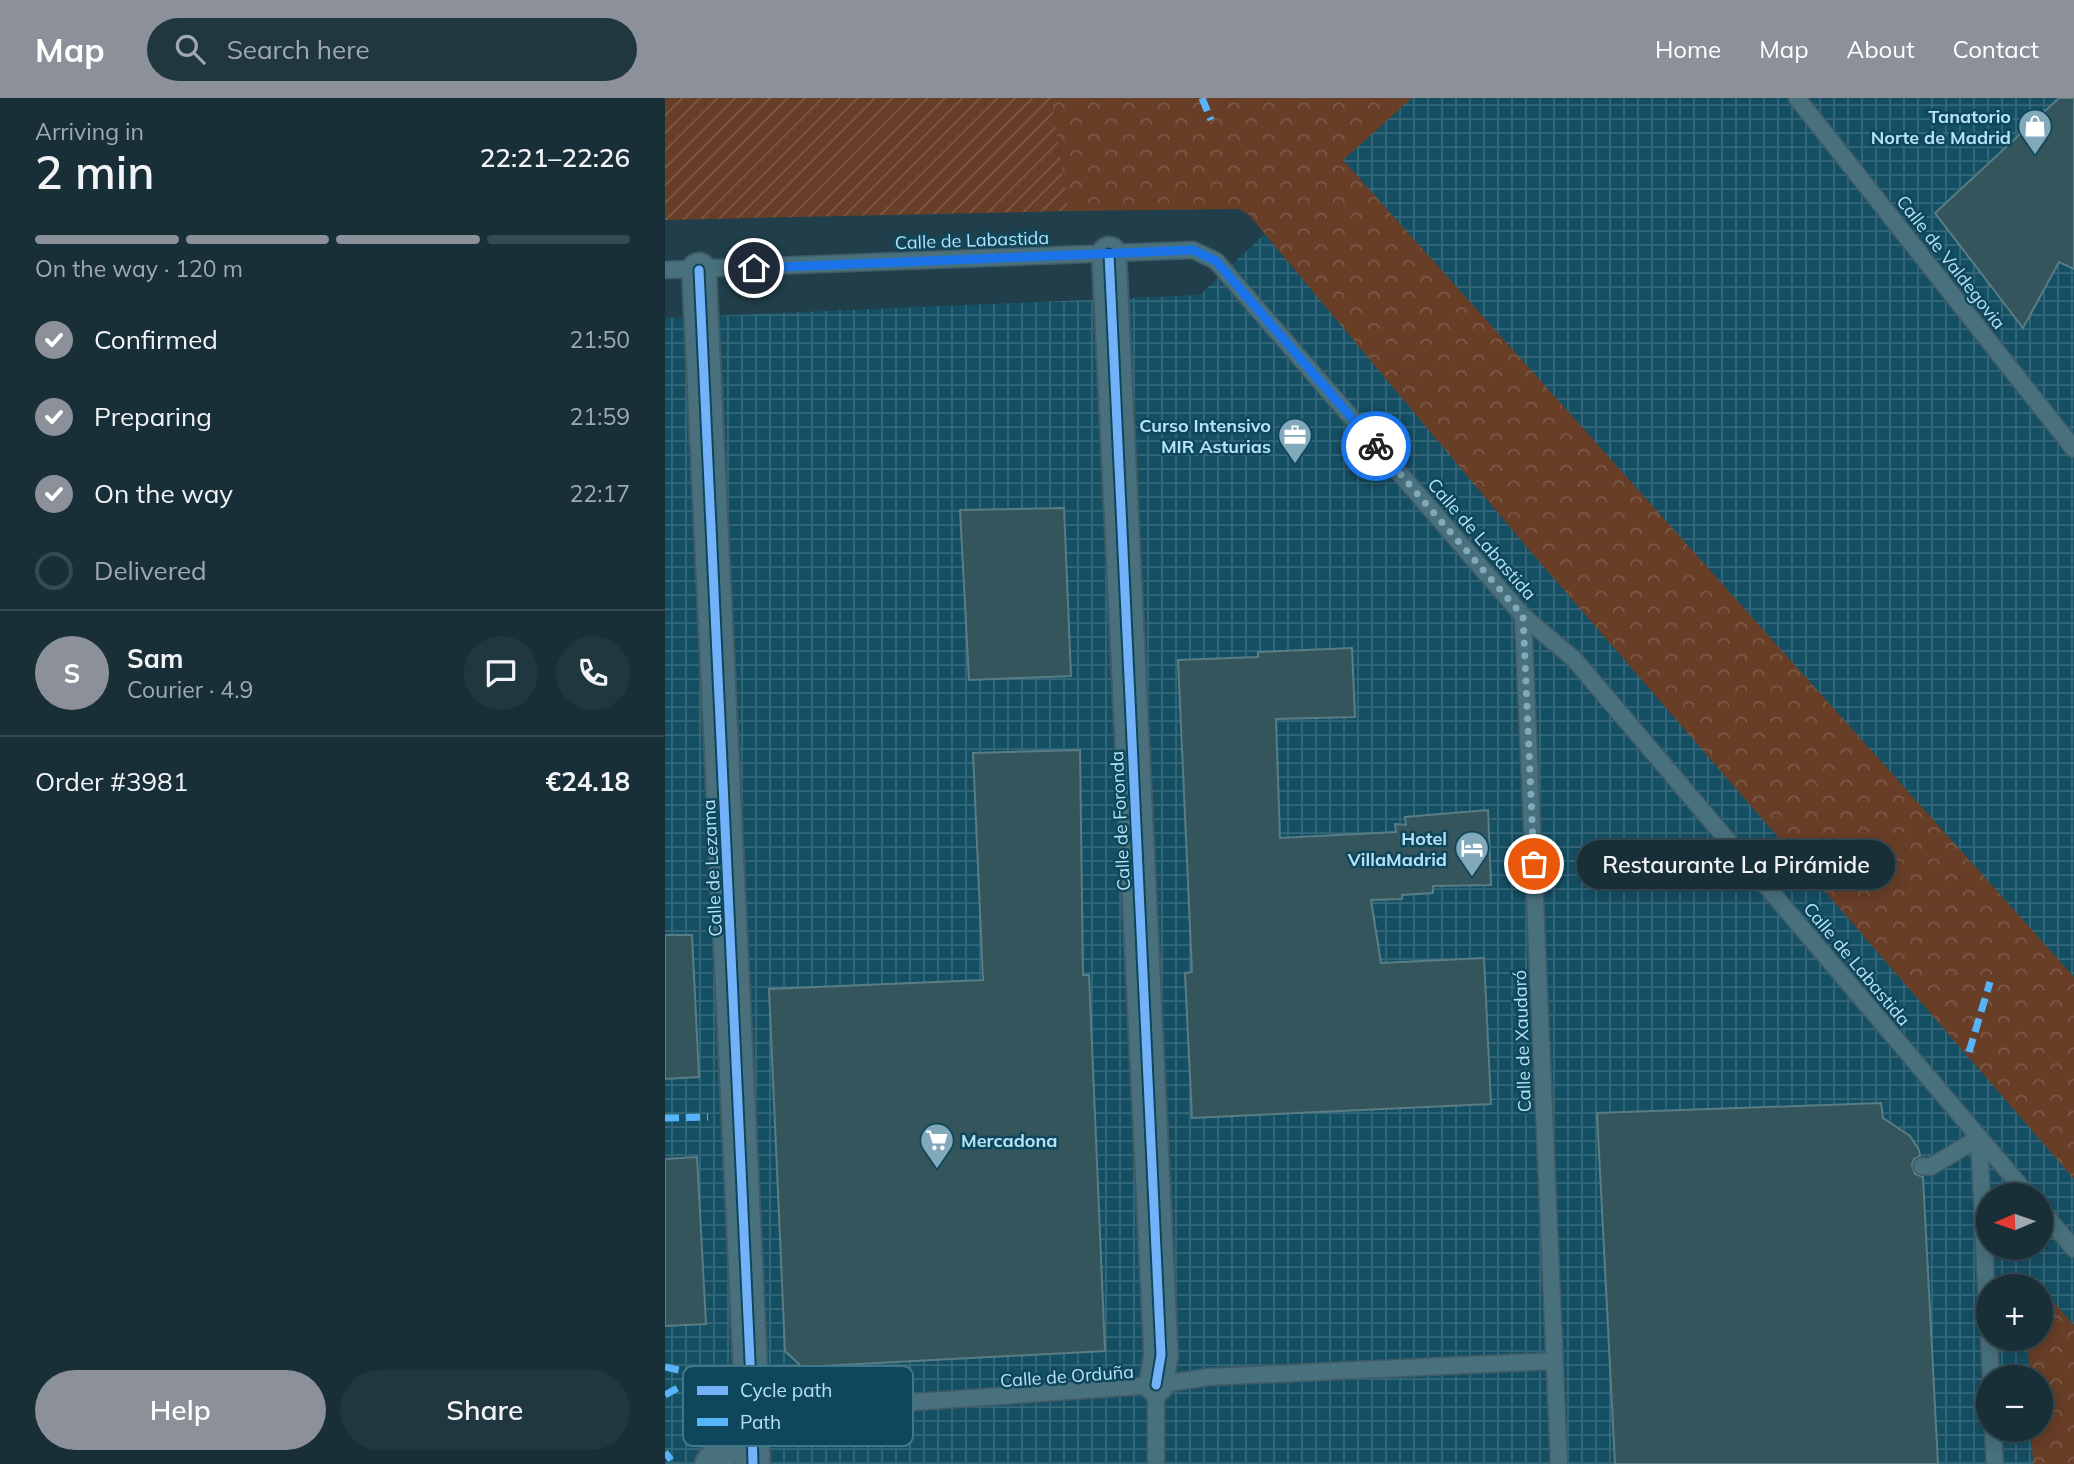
<!DOCTYPE html>
<meta charset="utf-8">
<style>
:root{--surface:#182f38;--page:#213740;--text:#f1f3f6;--muted:#9fa9ae;--line:#364a53;--accent:#8c9099}
body{margin:0;font-family:Mulish,sans-serif;background:var(--page);color:var(--text);height:100vh;display:flex;flex-direction:column;font-size:26px;white-space:nowrap}
*{box-sizing:border-box;margin:0}
p{font-size:23px;color:var(--muted)}
.icon{flex:none;width:38px;height:38px;fill:none;stroke:currentColor;stroke-width:2;stroke-linecap:round;stroke-linejoin:round}
.map{position:relative;flex:1;overflow:hidden}
.sheet{display:flex;flex-direction:column;background:var(--surface);width:665px}
.sheet>*{flex:none}
.needle{width:46px;rotate:268deg}
.controls{position:absolute;left:1311px;top:1085px;display:grid;gap:14px}
.controls a{display:grid;place-items:center;width:77px;height:77px;border-radius:50%;background:var(--surface);box-shadow:0 4px 18px #0003,0 0 0 2px var(--line);font-size:35px}
.pin{position:absolute;display:grid;place-items:center;width:60px;height:60px;color:#fff;margin:-30px;border:4px solid #fff;border-radius:50%;box-shadow:0 2px 7px #0007}
.courier{position:absolute;display:grid;place-items:center;width:70px;height:70px;margin:-35px;border:5px solid #1a73e8;border-radius:50%;background:#fff;color:#222;box-shadow:0 2px 9px #0007}
.bubble{position:absolute;height:49px;border-radius:24px;background:var(--surface);box-shadow:0 4px 18px #0003,0 0 0 2px var(--line);font-size:23px;font-weight:600;line-height:49px;text-align:center}
.overview em{font-style:normal;font-weight:600}
.overview div{display:flex;flex-direction:column-reverse}
.overview{display:flex;align-items:center;justify-content:space-between;height:119px;padding:0 35px}
h1{font-size:46px;font-weight:600;line-height:52px}
.bar{display:grid;grid-template-columns:repeat(4,1fr);gap:10px 7px;align-content:center;height:84px;padding:0 35px}
.bar i{height:9px;border-radius:5px;background:var(--line)}
.bar .on{background:var(--accent)}
.bar p{grid-column:span 4}
.line{display:flex;align-items:center;gap:18px;padding:0 35px;border-top:2px solid var(--line)}
.line div{flex:1}
.round{display:grid;place-items:center;flex:none;width:74px;height:74px;border-radius:37px;background:var(--page)}
ol{padding:0 35px;list-style:none}
li{display:flex;align-items:center;gap:21px;height:77px}
li p{margin-inline-start:auto}
li .icon{padding:7px;border-radius:50%;background:var(--accent);color:#fff;stroke-width:4}
li:last-child{color:var(--muted)}
li i{width:38px;height:38px;border:4px solid var(--line);border-radius:50%}
.button{display:flex;gap:14px;margin-top:auto;padding:14px 35px}
.button a{flex:1;height:80px;border-radius:42px;background:var(--accent);color:#fff;font-size:28px;font-weight:600;line-height:80px;text-align:center}
.button a+a{background:var(--page);color:var(--text)}
header{display:flex;align-items:center;gap:42px;box-sizing:border-box;height:98px;padding:0 35px;background:var(--accent);color:#fff}
header strong{font-size:33px}
nav{display:flex;gap:38px;margin-inline-start:auto;font-size:24px}
.search{width:490px;height:63px;background:var(--page);display:flex;align-items:center;gap:18px;box-sizing:border-box;padding:0 24px;border-radius:38px;color:var(--muted);font-size:26px}
main{display:flex;flex:1;min-height:0}
.map>svg:first-child{display:block}
.industrial{fill:url(#industrial-grid);fill-rule:evenodd}
.park{fill:url(#park-crowns)}
.garden{fill:url(#garden-furrows)}
.building{fill:#34555c;stroke:#587d84;stroke-width:2}
.lines{fill:none;stroke-linecap:round;stroke-linejoin:round}
.lane-casing{stroke:#415b66;stroke-width:19}
.street-casing{stroke:#415b66;stroke-width:37}
.lane{stroke:#48717d;stroke-width:16}
.street{stroke:#48717d;stroke-width:33}
.quiet{stroke:#56b5f8;stroke-width:7;stroke-dasharray:14 7;stroke-linecap:butt}
.cycleway-casing{stroke:#0e475b;stroke-width:13}
.cycleway{stroke:#73b2f8;stroke-width:9}
.done{stroke:#81a9ba;stroke-width:7;stroke-dasharray:0 12.6}
.route{stroke:#1a73e8;stroke-width:9}
.labels{text-anchor:middle;dominant-baseline:central;stroke-width:5;stroke-linejoin:round;paint-order:stroke}
.poi-label{font-size:18px;font-weight:bold;fill:#b5e2f6;stroke:#0e475b;text-anchor:end}
.street-label{font-size:18px;fill:#b5e2f6;stroke:#0e475b}
.key{fill:#0e475b;stroke:#40768a;stroke-width:2}
.key-label{font-size:19px;fill:#b5e2f6}
</style>
<header>
<strong>Map</strong>
<div class="search"><svg class="icon" aria-label="search" viewBox="0 0 24 24"><circle cx="10" cy="10" r="6"/><path d="M15 15l6 6"/></svg>Search here</div>
<nav><a>Home</a><a>Map</a><a>About</a><a>Contact</a></nav>
</header>
<main>
<section class="sheet">
<div class="overview"><div><h1>2 min</h1><p>Arriving in</p></div><em>22:21–22:26</em></div>
<div class="bar"><i class="on"></i><i class="on"></i><i class="on"></i><i></i><p>On the way · 120 m</p></div>
<ol>
<li><svg class="icon" aria-label="check" viewBox="0 0 24 24"><path d="M5 12l5 5 9-10"/></svg>Confirmed<p>21:50</p></li>
<li><svg class="icon" aria-label="check" viewBox="0 0 24 24"><path d="M5 12l5 5 9-10"/></svg>Preparing<p>21:59</p></li>
<li><svg class="icon" aria-label="check" viewBox="0 0 24 24"><path d="M5 12l5 5 9-10"/></svg>On the way<p>22:17</p></li>
<li><i></i>Delivered</li>
</ol>
<div class="line" style="height:126px"><b class="round" style="background:var(--accent);color:#fff">S</b><div><b>Sam</b><p>Courier · 4.9</p></div><a class="round"><svg class="icon" aria-label="chat" viewBox="0 0 24 24"><path d="M4 5h16v11H9l-5 4z"/></svg></a><a class="round"><svg class="icon" aria-label="phone" viewBox="0 0 24 24"><path d="M5 4h4l2 5-3 2q2 4 5 5l2-3 5 2v4C11 20 4 13 5 4z"/></svg></a></div>
<div class="line" style="height:91px"><div>Order #3981</div><b>€24.18</b></div>
<div class="button"><a>Help</a><a>Share</a></div>
</section>
<div class="map">
<svg width="1409" height="1366" viewBox="0 0 1409 1366">
<defs>
<pattern id="industrial-grid" width="8" height="8" patternUnits="userSpaceOnUse" patternTransform="scale(1.75)"><rect width="8" height="8" fill="#154f64"/><path d="M0 4h8M4 0v8" fill="none" stroke="#35687b"/></pattern>
<pattern id="park-crowns" width="20" height="18" patternUnits="userSpaceOnUse" patternTransform="scale(1.75)"><rect width="20" height="18" fill="#683e27"/><path d="M2 6a3 3 0 1 1 6 0M12 15a3 3 0 1 1 6 0" fill="none" stroke="#7b5a47"/></pattern>
<pattern id="garden-furrows" width="10" height="10" patternUnits="userSpaceOnUse" patternTransform="scale(1.75)"><rect width="10" height="10" fill="#683e27"/><path d="M-1 1l2-2M0 10L10 0M9 11l2-2" fill="none" stroke="#7b5a47"/></pattern>
</defs>
<rect width="100%" height="100%" fill="#203f4a"/>
<path class="industrial" d="M 667,0 L 1409,0 L 1409,1366 L 0,1366 L 0,220 L 535,197 L 678,62 ZM 1323,1097 L 1376,1097 L 1376,1150 L 1323,1150 ZM 1323,1188 L 1376,1188 L 1376,1241 L 1323,1241 ZM 1323,1279 L 1376,1279 L 1376,1332 L 1323,1332 Z"/>
<path class="park" d="M 386,0 L 747,0 L 678,62 L 1409,879 L 1409,1081 L 859,446 L 583,116 L 574,111 L 404,113 Z
M 1376,1190 L 1409,1227 L 1409,1366 L 1368,1366 L 1366,1332 L 1376,1332 L 1376,1279 L 1364,1279 L 1363,1241 L 1376,1241 Z"/>
<path class="garden" d="M 0,0 L 386,0 L 404,113 L 0,122 Z"/>
<path class="building" d="M 1394,0 L 1409,0 L 1409,171 L 1394,164 L 1358,230 L 1270,115 Z
M 399,410 L 406,578 L 304,582 L 295,412 Z
M 687,550 L 690,619 L 611,621 L 615,740 L 731,734 L 730,726 L 741,727 L 740,719 L 823,712 L 826,787 L 768,788 L 768,795 L 737,797 L 737,801 L 706,802 L 716,865 L 819,860 L 826,1006 L 527,1020 L 520,875 L 527,874 L 513,562 L 593,559 L 593,554 Z
M 415,652 L 418,877 L 424,877 L 440,1253 L 137,1269 L 120,1253 L 104,891 L 318,882 L 308,655 Z
M 0,837 L 27,837 L 34,979 L 0,981 Z
M 1216,1005 L 1218,1020 L 1245,1038 L 1254,1052 L 1255,1058 L 1249,1061 L 1247,1067 L 1250,1076 L 1258,1079 L 1273,1366 L 950,1366 L 932,1015 Z
M 32,1059 L 41,1226 L 0,1228 L 0,1061 Z"/>
<g class="lines">
<g class="lane-casing">
<path id="lane" d="M 1132,0 L 1409,351
M 0,172 L 528,152 L 551,163 L 858,518 L 909,561 L 1363,1097
M 858,518 L 894,1366
M 1257,1068 L 1265,1069 L 1314,1040 L 1323,1229
M 1376,1112 L 1409,1151
M 1324,1241 L 1326,1279
M 491,1287 L 491,1366
M 86,1322 L 100,1317 L 150,1311 L 491,1287 L 543,1279 L 889,1263
M 1328,1332 L 1330,1366"/>
</g>
<g class="street-casing">
<path id="street" d="M 444,156 L 496,1257 L 491,1287
M 34,172 L 85,1263 L 88,1366
M 47,1366 L 86,1322"/>
</g>
<use href="#lane" class="lane"/>
<use href="#street" class="street"/>
<path class="quiet" d="M 537,0 L 546,22
M 1304,954 L 1325,884
M 0,1020 L 43,1019
M 0,1269 L 36,1277 L 54,1276
M 0,1297 L 36,1277
M 0,1354 L 6,1362"/>
<g class="cycleway-casing">
<path id="cycleway" d="M 444,156 L 496,1257 L 491,1287
M 34,172 L 85,1263 L 88,1366"/>
</g>
<use href="#cycleway" class="cycleway"/>
</g>
<g class="lines">
<path class="done" d="M 711,348 L 858,518 L 869,766"/>
<path class="route" d="M 89,170 L 528,152 L 551,163 L 711,348"/>
</g>
<defs>
<g id="shop-pin" transform="scale(1.75)"><path d="M0 17L-7.5 6A9.5 9.5 0 1 1 7.5 6Z" fill="#81a9ba" stroke="#0e475b"/><path d="M-5-2.5h2.3a2.7 3.5 0 0 1 5.4 0H5L5.5 6h-11ZM-1.5-2.5h3a1.5 2.3 0 0 0-3 0Z" fill="#fff"/></g>
<g id="office-pin" transform="scale(1.75)"><path d="M0 17L-7.5 6A9.5 9.5 0 1 1 7.5 6Z" fill="#81a9ba" stroke="#0e475b"/><path d="M-6-3h4V-5.5h4V-3h4V5H-6ZM-1-4.5V-3h2v-1.5ZM-6 0V1H6V0Z" fill="#fff"/></g>
<g id="hotel-pin" transform="scale(1.75)"><path d="M0 17L-7.5 6A9.5 9.5 0 1 1 7.5 6Z" fill="#81a9ba" stroke="#0e475b"/><path d="M-6-4.5h1.5V1H6V5H4.5V3h-9V5H-6ZM-4 0a1.8 1.8 0 1 1 3.6 0ZM.5 0V-2.5h3Q6-2.5 6 0Z" fill="#fff"/></g>
<g id="supermarket-pin" transform="scale(1.75)"><path d="M0 17L-7.5 6A9.5 9.5 0 1 1 7.5 6Z" fill="#81a9ba" stroke="#0e475b"/><path d="M-6-5.5h2.5l.6 2H6L4.5 2H-2.5L-4.4-4H-6ZM-1.5 3.2a1.3 1.3 0 1 0 .1 0ZM3 3.2a1.3 1.3 0 1 0 .1 0Z" fill="#fff"/></g>
</defs>
<g fill-rule="evenodd">
<use href="#shop-pin" x="1370" y="28"/>
<use href="#office-pin" x="630" y="337"/>
<use href="#hotel-pin" x="807" y="750"/>
<use href="#supermarket-pin" x="272" y="1042"/>
</g>
<g class="labels">
<g class="poi-label">
<text x="1346" y="18">Tanatorio<tspan x="1346" dy="21">Norte de Madrid</tspan></text>
<text x="606" y="327">Curso Intensivo<tspan x="606" dy="21">MIR Asturias</tspan></text>
<text x="782" y="740">Hotel<tspan x="782" dy="21">VillaMadrid</tspan></text>
<text x="296" y="1042" text-anchor="start">Mercadona</text>
</g>
<g class="street-label">
<text transform="translate(307 142) rotate(-2)">Calle de Labastida</text>
<text transform="translate(1286 164) rotate(52)">Calle de Valdegovia</text>
<text transform="translate(817 441) rotate(49)">Calle de Labastida</text>
<text transform="translate(455 723) rotate(-93)">Calle de Foronda</text>
<text transform="translate(47 770) rotate(-93)">Calle de Lezama</text>
<text transform="translate(1192 866) rotate(50)">Calle de Labastida</text>
<text transform="translate(857 943) rotate(-92)">Calle de Xaudaró</text>
<text transform="translate(402 1278) rotate(-4)">Calle de Orduña</text>
</g>
</g>
<rect x="18" y="1268" width="230" height="80" rx="10" class="key"/>
<rect x="32" y="1288" width="31" height="9" fill="#73b2f8"/>
<rect x="32" y="1320" width="31" height="8" fill="#56b5f8"/>
<g class="key-label">
<text x="75" y="1299">Cycle path</text>
<text x="75" y="1331">Path</text>
</g>
</svg>
<div class="controls">
<a><svg class="needle" viewBox="-14 -14 28 28"><path d="M0-13l5 13h-10z" fill="#e53935"/><path d="M0 13l5-13h-10z" fill="#9fa9ae"/></svg></a>
<a>+</a>
<a>−</a>
</div>
<div class="pin" style="left:869px;top:766px;background:#ea580c"><svg class="icon" aria-label="bag" viewBox="0 0 24 24"><path d="M5 8h14l-1 12H6zM9 8a3 3 0 0 1 6 0"/></svg></div>
<div class="pin" style="left:89px;top:170px;background:#1f2937"><svg class="icon" aria-label="home" viewBox="0 0 24 24"><path d="M3 11l9-7 9 7M6 9v11h12V9"/></svg></div>
<div class="courier" style="left:711px;top:348px"><svg class="icon" aria-label="bike" viewBox="0 0 24 24"><circle cx="6" cy="16" r="4"/><circle cx="18" cy="16" r="4"/><path d="M6 16l4-8h5l3 8M10 8l3 8H6M13 5h3"/></svg></div>
<div class="bubble" style="left:912px;top:742px;width:318px">Restaurante La Pirámide</div>
</div>
</main>
